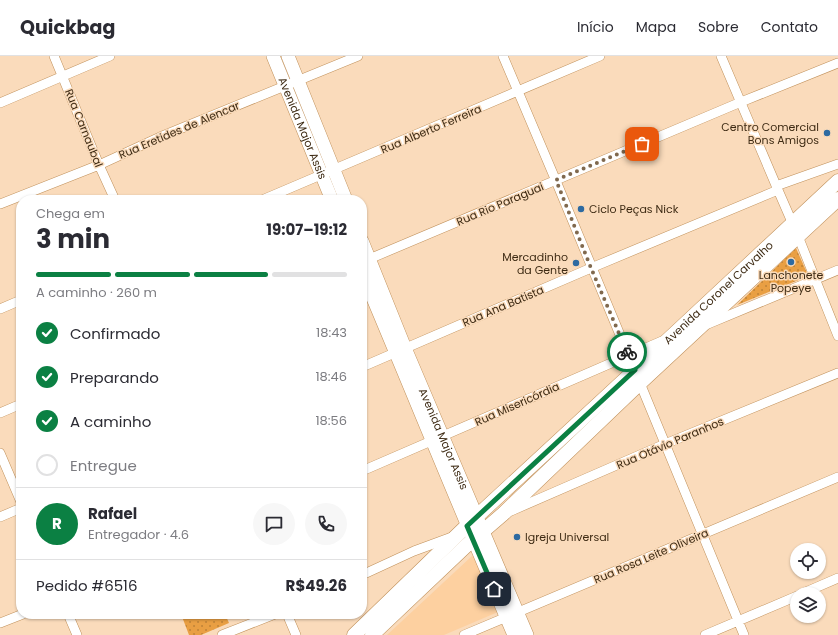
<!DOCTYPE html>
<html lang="pt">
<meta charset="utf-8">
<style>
:root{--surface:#fff;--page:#f7f7f7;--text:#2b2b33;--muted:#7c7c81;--line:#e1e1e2;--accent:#0b8043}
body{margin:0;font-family:Poppins,sans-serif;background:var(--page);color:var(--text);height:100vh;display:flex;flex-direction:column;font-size:15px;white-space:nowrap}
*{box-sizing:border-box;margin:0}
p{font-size:13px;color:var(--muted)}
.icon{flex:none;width:22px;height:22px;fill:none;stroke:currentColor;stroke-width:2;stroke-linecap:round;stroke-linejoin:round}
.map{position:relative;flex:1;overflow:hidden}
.sheet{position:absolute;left:16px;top:139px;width:351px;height:424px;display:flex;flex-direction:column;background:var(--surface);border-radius:16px;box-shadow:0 1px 3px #0004}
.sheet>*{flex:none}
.buttons{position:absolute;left:790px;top:487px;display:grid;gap:8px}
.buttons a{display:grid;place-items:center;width:36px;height:36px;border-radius:50%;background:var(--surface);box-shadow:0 1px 3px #0004;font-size:20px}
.pin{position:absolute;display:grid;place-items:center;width:34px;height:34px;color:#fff;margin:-17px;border-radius:8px;box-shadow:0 2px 6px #0006}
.courier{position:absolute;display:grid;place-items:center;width:40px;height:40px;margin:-20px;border:3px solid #0b8043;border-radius:50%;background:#fff;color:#222;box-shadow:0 1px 5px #0007}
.headline em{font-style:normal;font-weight:700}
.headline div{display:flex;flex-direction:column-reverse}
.headline{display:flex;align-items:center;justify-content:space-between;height:68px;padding:0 20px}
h1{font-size:26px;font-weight:700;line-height:30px}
.bar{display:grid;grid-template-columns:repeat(4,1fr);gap:6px 4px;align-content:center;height:48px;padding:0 20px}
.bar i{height:5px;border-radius:3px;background:var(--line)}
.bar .on{background:var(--accent)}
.bar p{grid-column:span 4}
.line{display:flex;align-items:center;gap:10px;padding:0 20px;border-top:1px solid var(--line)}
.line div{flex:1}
.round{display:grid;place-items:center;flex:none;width:42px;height:42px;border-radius:21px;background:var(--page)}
ol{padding:0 20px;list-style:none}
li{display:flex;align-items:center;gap:12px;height:44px}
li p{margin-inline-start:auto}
li .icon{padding:4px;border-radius:50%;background:var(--accent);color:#fff;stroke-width:4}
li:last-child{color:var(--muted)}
li i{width:22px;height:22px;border:2px solid var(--line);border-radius:50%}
header{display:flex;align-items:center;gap:24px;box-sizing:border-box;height:56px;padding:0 20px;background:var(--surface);border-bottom:1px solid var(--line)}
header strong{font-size:19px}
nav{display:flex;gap:22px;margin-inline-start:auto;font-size:14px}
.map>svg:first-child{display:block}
.built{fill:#fdd0a0}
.park{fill:url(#park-dots)}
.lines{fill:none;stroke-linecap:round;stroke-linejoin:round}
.street-casing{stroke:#c0915b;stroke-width:10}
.secondary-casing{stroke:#c0915b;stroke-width:14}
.primary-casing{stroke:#c0915b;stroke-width:15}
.street{stroke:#fff;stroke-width:9}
.secondary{stroke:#fff;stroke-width:13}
.primary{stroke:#fff;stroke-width:14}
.done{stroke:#80694e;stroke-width:4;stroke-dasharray:0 7.2}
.route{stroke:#0b8043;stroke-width:5}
.poi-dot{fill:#2d6aa1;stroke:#fadbbb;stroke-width:1.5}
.labels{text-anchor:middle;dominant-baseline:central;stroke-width:3;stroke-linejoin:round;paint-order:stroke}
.poi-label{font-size:11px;fill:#3e2b14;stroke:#fadbbb;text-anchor:end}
.street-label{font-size:11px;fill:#3e2b14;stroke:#fadbbb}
</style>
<header>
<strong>Quickbag</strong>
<nav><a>Início</a><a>Mapa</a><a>Sobre</a><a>Contato</a></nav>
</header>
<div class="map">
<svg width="838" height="579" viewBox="0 0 838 579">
<defs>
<pattern id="park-dots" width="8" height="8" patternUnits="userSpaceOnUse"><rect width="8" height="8" fill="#e99f43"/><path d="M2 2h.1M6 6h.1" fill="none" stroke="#be8237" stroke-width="1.8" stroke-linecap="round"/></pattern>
</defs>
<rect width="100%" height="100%" fill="#fadbbb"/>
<path class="built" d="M 472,500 L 474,501 L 498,556 L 444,579 L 387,579 Z"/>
<path class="park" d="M 796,192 L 807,217 L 806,221 L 737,249 Z
M 181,558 L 225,558 L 229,567 L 201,579 L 189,579 Z"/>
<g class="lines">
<g class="street-casing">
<path id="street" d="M 54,0 L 99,109 L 115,144
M 503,0 L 556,125 L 635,315
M 721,0 L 778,134 L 798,180 L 838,280
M 0,47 L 110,0
M 776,130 L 838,108
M 262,144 L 600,0
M 0,148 L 99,109 L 160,81 L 358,0
M 362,206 L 741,46 L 838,7
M 0,253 L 21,244
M 708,268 L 838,214
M 362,311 L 591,212 L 778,134
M 640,327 L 744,579
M 0,357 L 21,348
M 0,397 L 21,446
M 362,415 L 662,285
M 511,455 L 665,388 L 838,317
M 0,461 L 21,452
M 362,519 L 414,495 L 452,481
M 801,538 L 838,522
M 68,558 L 77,579
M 287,558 L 296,579
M 0,567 L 23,558
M 222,579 L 275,558
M 464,579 L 838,421
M 705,579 L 797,540"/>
</g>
<g class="secondary-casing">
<g id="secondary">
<path id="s1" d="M 273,0 L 332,144"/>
<path d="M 288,0 L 346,144"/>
<path id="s2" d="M 362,185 L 405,292 L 527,579"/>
<path d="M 362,216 C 413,337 462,458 514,579"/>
</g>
</g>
<g class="primary-casing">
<g id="primary">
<path id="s3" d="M 354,579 L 476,461 L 672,280 L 838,125"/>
<path d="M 372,579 L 467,489 L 503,458 L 640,327 L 838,143"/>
</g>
</g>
<use href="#street" class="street"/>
<use href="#secondary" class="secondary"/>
<use href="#primary" class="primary"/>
</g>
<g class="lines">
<path class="done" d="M 627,296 L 591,212 L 556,124 L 642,88"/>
<path class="route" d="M 494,533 L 467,470 L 635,314 L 627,296"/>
</g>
<g class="poi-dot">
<circle cx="827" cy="77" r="4"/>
<circle cx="581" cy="153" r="4"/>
<circle cx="791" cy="206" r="4"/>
<circle cx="576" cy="207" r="4"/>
<circle cx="517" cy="481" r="4"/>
</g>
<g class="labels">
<g class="poi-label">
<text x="819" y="71">Centro Comercial<tspan x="819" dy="13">Bons Amigos</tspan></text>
<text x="589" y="153" text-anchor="start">Ciclo Peças Nick</text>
<text x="568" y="201">Mercadinho<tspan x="568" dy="13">da Gente</tspan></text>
<text x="791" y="219" text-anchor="middle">Lanchonete<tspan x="791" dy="13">Popeye</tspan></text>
<text x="525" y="481" text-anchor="start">Igreja Universal</text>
</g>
<g class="street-label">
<text transform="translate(84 72) rotate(68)">Rua Carnaubal</text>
<text stroke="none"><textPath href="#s1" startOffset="78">Avenida Major Assis</textPath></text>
<text transform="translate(431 73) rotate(-23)">Rua Alberto Ferreira</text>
<text transform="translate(179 74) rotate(-23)">Rua Eretides de Alencar</text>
<text transform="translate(500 148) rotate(-23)">Rua Rio Paraguai</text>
<text stroke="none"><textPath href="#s3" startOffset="500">Avenida Coronel Carvalho</textPath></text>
<text transform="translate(503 250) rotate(-23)">Rua Ana Batista</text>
<text transform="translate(517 348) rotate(-24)">Rua Misericórdia</text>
<text stroke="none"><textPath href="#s2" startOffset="214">Avenida Major Assis</textPath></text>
<text transform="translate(670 387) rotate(-23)">Rua Otávio Paranhos</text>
<text transform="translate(651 500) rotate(-23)">Rua Rosa Leite Oliveira</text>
</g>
</g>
</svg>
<div class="buttons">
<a><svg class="icon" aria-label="locate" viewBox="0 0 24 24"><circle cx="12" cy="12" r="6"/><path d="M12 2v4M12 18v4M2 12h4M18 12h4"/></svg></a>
<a><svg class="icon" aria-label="layers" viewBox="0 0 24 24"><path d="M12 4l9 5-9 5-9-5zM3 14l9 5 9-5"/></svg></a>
</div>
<div class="pin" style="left:642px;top:88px;background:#ea580c"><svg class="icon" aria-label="bag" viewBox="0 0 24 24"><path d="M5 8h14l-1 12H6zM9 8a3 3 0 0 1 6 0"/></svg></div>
<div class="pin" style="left:494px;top:533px;background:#1f2937"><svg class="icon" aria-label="home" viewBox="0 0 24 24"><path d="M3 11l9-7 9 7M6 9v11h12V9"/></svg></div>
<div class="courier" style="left:627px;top:296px"><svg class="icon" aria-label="bike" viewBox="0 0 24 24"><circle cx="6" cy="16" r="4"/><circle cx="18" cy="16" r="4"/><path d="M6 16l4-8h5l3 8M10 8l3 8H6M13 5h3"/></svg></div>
<section class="sheet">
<div class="headline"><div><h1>3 min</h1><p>Chega em</p></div><em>19:07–19:12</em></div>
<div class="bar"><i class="on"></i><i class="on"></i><i class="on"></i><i></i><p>A caminho · 260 m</p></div>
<ol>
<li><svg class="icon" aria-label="check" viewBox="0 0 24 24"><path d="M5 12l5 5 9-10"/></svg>Confirmado<p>18:43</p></li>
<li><svg class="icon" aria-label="check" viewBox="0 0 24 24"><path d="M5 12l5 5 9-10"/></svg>Preparando<p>18:46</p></li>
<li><svg class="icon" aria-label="check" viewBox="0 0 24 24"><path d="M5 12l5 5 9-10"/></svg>A caminho<p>18:56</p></li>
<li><i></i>Entregue</li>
</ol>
<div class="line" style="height:72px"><b class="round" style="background:var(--accent);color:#fff">R</b><div><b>Rafael</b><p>Entregador · 4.6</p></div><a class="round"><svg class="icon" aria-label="chat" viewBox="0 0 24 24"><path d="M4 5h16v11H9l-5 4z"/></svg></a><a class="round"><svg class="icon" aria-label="phone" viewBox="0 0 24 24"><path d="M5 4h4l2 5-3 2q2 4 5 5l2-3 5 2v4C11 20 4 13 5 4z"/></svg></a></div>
<div class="line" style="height:52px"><div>Pedido #6516</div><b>R$49.26</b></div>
</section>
</div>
